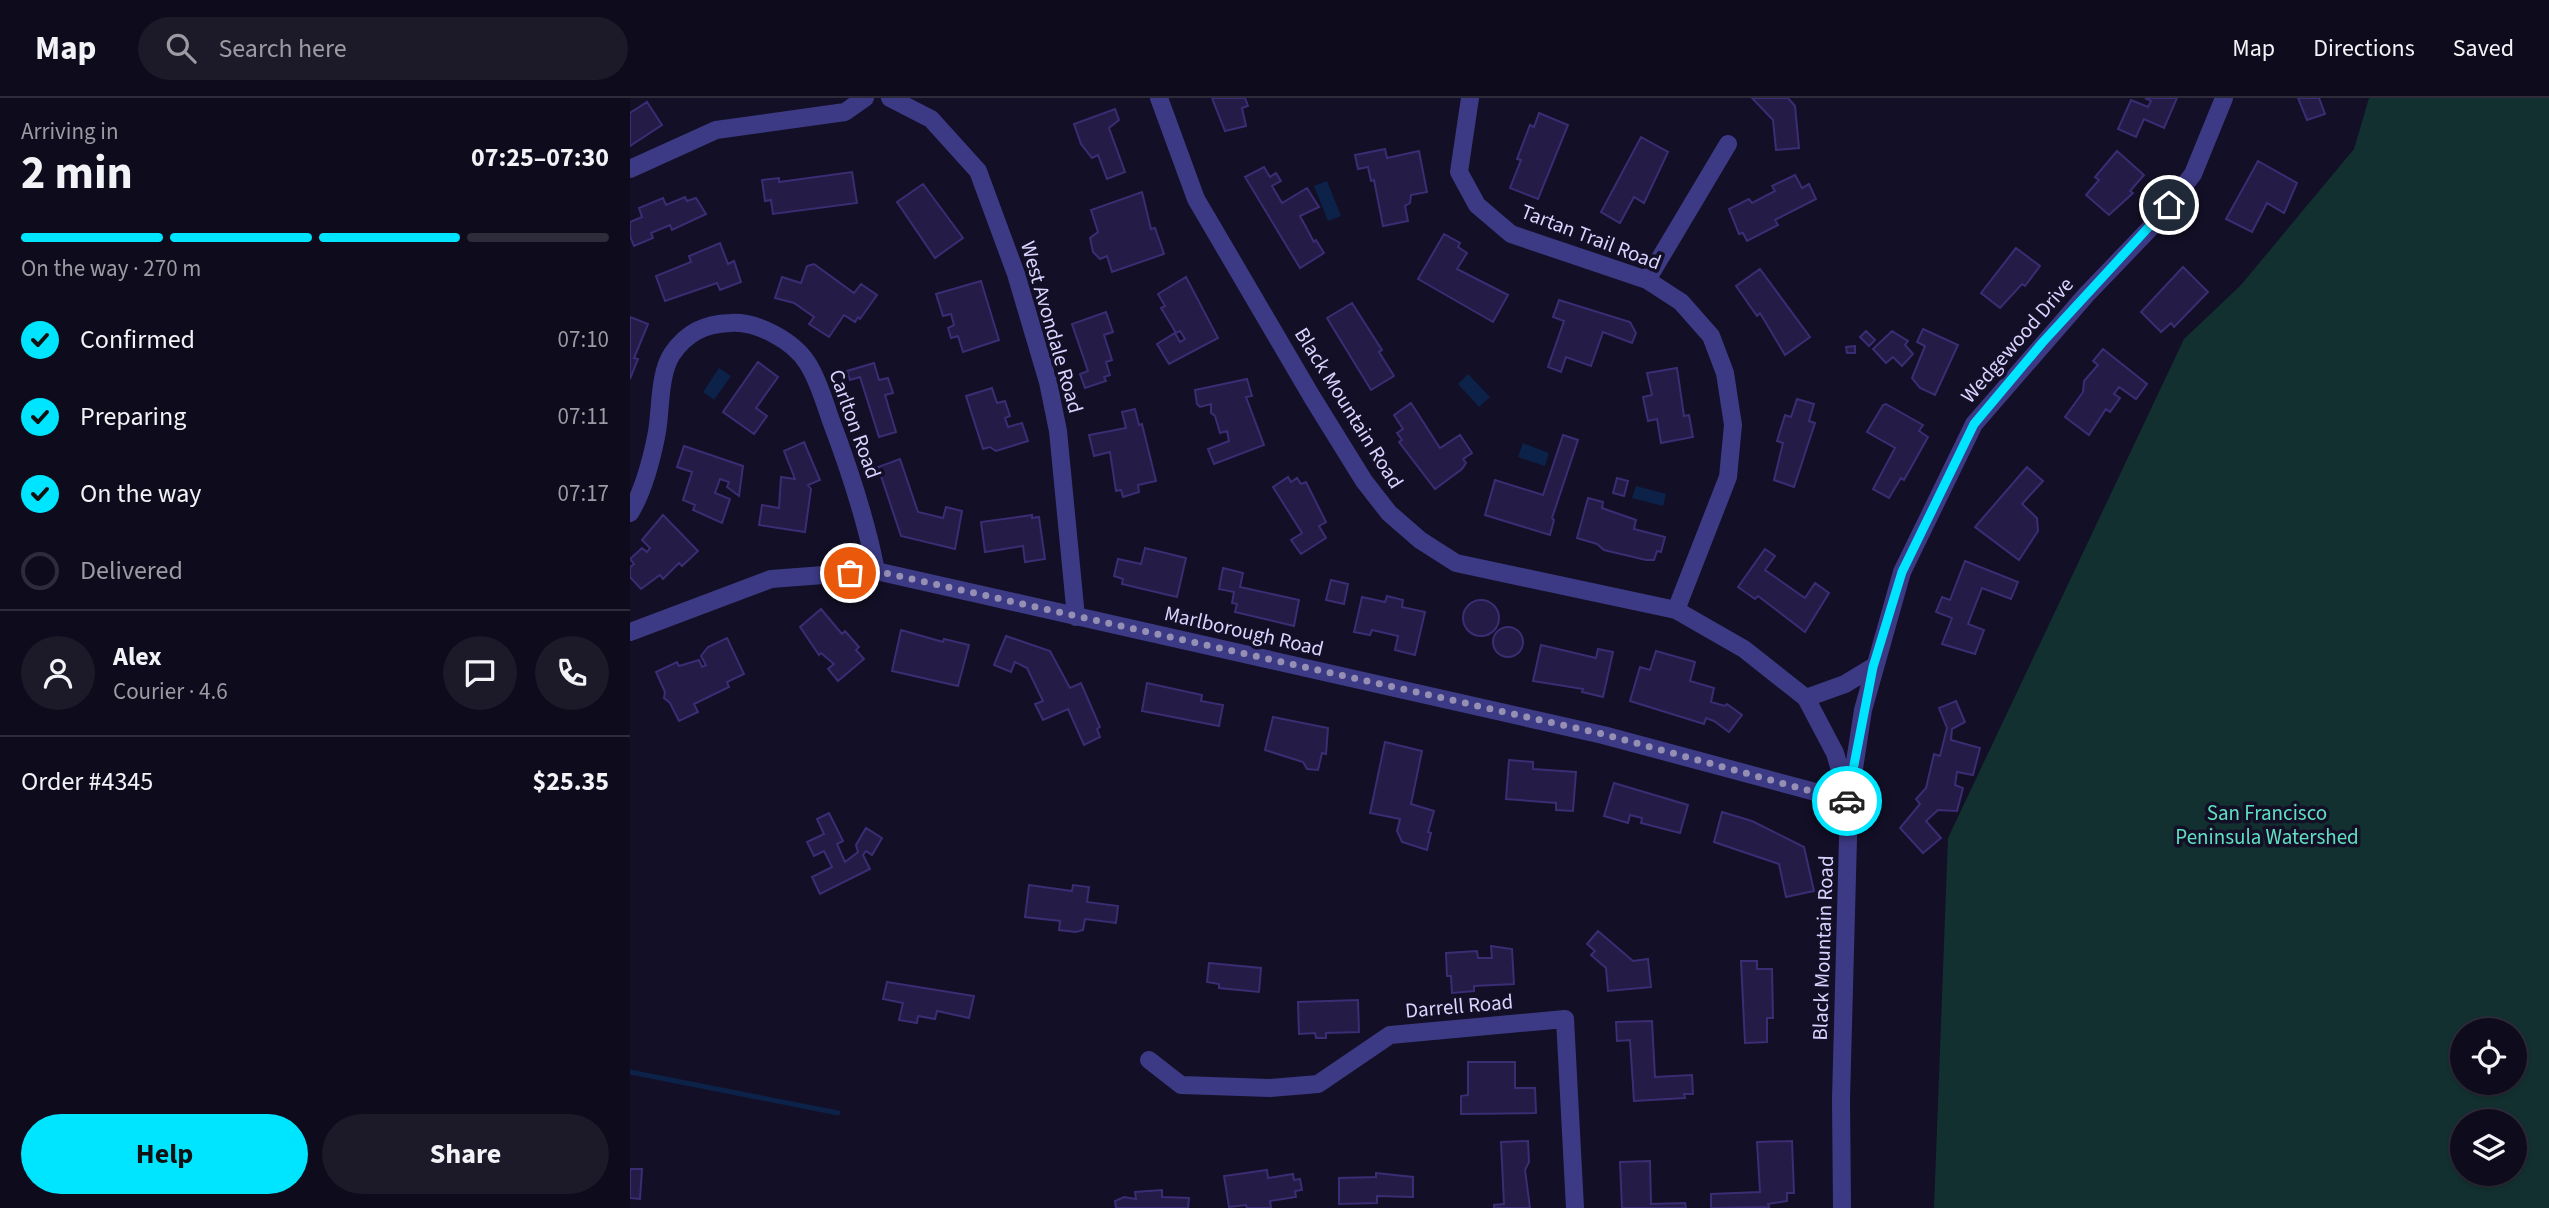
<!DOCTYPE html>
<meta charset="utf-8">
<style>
:root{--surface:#0e0b1c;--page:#1c1929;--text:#f1f3f6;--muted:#9b9ba3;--line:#2e2b3b;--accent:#00e5ff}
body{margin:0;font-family:"Source Sans 3",sans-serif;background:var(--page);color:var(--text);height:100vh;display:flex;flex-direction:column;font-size:26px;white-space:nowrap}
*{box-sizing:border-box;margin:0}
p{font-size:23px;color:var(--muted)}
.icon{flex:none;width:38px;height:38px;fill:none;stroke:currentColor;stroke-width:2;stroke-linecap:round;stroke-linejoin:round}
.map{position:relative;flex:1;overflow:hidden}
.sheet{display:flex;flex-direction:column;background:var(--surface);width:630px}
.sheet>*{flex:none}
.fabs{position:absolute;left:1820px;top:920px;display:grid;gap:14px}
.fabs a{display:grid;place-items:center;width:77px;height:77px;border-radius:50%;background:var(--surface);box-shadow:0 2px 5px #0004,0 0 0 2px var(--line);font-size:35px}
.pin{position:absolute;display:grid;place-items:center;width:60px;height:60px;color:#fff;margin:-30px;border:4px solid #fff;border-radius:50%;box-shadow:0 2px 7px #0007}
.courier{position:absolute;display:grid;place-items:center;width:70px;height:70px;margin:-35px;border:5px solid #00e5ff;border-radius:50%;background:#fff;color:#222;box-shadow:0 2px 9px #0007}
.head em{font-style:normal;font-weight:700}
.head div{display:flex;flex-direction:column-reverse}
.head{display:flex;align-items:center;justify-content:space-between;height:119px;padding:0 21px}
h1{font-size:46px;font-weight:700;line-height:52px}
.bar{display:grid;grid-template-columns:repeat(4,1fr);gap:10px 7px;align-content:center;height:84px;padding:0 21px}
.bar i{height:9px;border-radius:5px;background:var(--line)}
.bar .on{background:var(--accent)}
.bar p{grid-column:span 4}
.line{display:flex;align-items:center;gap:18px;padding:0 21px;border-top:2px solid var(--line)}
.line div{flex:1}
.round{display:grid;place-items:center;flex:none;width:74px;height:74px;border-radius:37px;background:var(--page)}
ol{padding:0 21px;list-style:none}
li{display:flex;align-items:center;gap:21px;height:77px}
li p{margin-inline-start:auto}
li .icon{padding:7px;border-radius:50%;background:var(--accent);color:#111;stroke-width:4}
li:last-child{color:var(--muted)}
li i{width:38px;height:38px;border:4px solid var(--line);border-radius:50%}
.button{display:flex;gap:14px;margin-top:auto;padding:14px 21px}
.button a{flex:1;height:80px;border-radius:42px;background:var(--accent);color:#111;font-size:28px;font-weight:700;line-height:80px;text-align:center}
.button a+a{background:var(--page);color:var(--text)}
header{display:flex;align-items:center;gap:42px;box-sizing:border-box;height:98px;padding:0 35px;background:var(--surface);border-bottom:2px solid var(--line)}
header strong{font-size:33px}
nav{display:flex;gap:38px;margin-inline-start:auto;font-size:24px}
.search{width:490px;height:63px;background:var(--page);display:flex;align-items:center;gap:18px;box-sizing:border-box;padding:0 24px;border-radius:38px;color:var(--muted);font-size:26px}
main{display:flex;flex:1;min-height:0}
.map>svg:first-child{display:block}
.green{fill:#12302f;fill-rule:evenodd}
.water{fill:#0c2248}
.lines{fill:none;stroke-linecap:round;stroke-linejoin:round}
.stream{stroke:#0c2248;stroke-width:5}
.building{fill:#241b47;stroke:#3b2d73;stroke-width:2}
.minor{stroke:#3d3a85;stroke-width:18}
.done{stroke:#948fb3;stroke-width:7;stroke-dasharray:0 12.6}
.route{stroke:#00e5ff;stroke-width:9}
.labels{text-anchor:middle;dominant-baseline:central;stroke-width:7;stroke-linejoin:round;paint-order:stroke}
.street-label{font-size:21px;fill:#d9d4ff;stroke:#130f26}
.park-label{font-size:21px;fill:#5fe0c0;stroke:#130f26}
</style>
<header>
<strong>Map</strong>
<div class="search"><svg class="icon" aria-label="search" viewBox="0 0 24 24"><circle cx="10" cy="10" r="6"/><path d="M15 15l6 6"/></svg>Search here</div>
<nav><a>Map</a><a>Directions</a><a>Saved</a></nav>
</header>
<main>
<section class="sheet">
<div class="head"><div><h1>2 min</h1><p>Arriving in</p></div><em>07:25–07:30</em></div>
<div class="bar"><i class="on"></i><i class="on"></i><i class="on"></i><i></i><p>On the way · 270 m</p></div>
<ol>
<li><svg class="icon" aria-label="check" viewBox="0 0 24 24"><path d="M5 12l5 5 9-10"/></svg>Confirmed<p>07:10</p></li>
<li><svg class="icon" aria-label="check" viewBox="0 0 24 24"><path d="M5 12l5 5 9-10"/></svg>Preparing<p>07:11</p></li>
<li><svg class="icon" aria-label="check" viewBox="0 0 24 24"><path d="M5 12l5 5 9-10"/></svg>On the way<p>07:17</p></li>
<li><i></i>Delivered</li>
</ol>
<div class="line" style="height:126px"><a class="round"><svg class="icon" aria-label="person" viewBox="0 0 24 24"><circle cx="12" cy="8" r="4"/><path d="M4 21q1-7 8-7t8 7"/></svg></a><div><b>Alex</b><p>Courier · 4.6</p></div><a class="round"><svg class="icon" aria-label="chat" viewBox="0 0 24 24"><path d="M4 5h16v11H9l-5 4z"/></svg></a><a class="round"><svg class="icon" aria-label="phone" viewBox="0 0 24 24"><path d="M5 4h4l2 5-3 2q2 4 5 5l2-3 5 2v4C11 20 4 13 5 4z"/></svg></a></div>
<div class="line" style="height:91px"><div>Order #4345</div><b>$25.35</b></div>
<div class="button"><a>Help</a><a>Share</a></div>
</section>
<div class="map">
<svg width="1919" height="1110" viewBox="0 0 1919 1110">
<rect width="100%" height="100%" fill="#130f26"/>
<path class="green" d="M 1739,0 L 1919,0 L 1919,1110 L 1304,1110 L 1318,740 L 1554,241 L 1611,187 L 1724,51 ZM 1832,933 L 1885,933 L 1885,985 L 1832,985 ZM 1832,1024 L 1885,1024 L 1885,1076 L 1832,1076 Z"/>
<path class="water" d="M 697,83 L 711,118 L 698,123 L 684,88 Z
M 89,270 L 101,278 L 84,302 L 73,294 Z
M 838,276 L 860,299 L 849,309 L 828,286 Z
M 893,345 L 919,355 L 915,368 L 888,359 Z
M 1006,388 L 1036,396 L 1033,408 L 1002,400 Z"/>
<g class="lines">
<path class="stream" d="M 0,974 L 208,1015"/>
</g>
<path class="building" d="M 582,0 L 615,0 L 618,8 L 612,10 L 616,28 L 595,33 Z
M 1122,0 L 1158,0 L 1165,8 L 1169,50 L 1146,52 L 1143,22 Z
M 1515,0 L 1547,0 L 1534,30 L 1514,21 L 1506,39 L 1488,31 L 1501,2 L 1518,9 L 1521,3 Z
M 1668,0 L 1689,0 L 1695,16 L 1677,22 Z
M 17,4 L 32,27 L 0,48 L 0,15 Z
M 485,11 L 489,22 L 479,30 L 495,74 L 477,81 L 468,57 L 462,60 L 451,46 L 444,26 Z
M 909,15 L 938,27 L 908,101 L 880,90 L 891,62 L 887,61 L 900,27 L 904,29 Z
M 1011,39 L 1038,54 L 1014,105 L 1004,99 L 990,125 L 971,114 Z
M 755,51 L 757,60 L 789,53 L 797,94 L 781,97 L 780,105 L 775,108 L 778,123 L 753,128 L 744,82 L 741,83 L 738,69 L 728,71 L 725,57 Z
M 1487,53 L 1514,77 L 1500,93 L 1503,95 L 1479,117 L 1456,97 L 1469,82 L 1465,79 Z
M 1628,63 L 1667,85 L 1654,115 L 1637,105 L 1622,134 L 1596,121 Z
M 634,69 L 640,79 L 646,75 L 651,83 L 642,88 L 652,105 L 677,90 L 689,109 L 670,118 L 684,144 L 686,142 L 694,155 L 670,170 L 615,79 Z
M 222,74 L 227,105 L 143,116 L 141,102 L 135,103 L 132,82 L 149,80 L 149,84 Z
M 1165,77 L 1172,90 L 1179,86 L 1186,101 L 1145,122 L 1148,127 L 1117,143 L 1113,135 L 1109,136 L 1099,111 L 1119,101 L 1122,105 L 1145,93 L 1142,88 Z
M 293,86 L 333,140 L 305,160 L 267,104 Z
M 512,94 L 521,131 L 525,130 L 534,156 L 482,174 L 477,158 L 470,161 L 463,154 L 460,140 L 468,134 L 461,112 Z
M 55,99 L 57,103 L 66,100 L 76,116 L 42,132 L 40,127 L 21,135 L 23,140 L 4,148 L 0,138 L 0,124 L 12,119 L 9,110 L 33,100 L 36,107 Z
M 814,136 L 830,145 L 828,149 L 837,155 L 827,171 L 878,197 L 863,224 L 788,181 Z
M 90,145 L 98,166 L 104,163 L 111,184 L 90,192 L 87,185 L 35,203 L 26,178 L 61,164 L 59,158 Z
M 1386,150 L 1410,168 L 1395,188 L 1392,186 L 1370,210 L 1351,195 Z
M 184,166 L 224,195 L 231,186 L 247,197 L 230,221 L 228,219 L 225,224 L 214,217 L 199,239 L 179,226 L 184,219 L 164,205 L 145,200 L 152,179 L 171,185 L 177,168 Z
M 1553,169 L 1578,194 L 1544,229 L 1541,225 L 1531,234 L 1511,214 Z
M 1130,171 L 1180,239 L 1155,257 L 1130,215 L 1127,218 L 1106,188 Z
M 556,179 L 588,240 L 539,266 L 527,246 L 545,235 L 550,244 L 555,241 L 550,233 L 546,235 L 531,210 L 535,208 L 528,196 Z
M 351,183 L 369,242 L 333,254 L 328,238 L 321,240 L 318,230 L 324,227 L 321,216 L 313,218 L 306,196 Z
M 929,202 L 1000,224 L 1006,235 L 1002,245 L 973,234 L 961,268 L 936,259 L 931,274 L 918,269 L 934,223 L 923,219 Z
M 722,205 L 752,252 L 749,254 L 764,278 L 741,292 L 697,220 Z
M 476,214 L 483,234 L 474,237 L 482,262 L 476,264 L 480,277 L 474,279 L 476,283 L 455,290 L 450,276 L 458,273 L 442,226 Z
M 0,219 L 18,226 L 4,260 L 8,261 L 0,281 Z
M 1293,231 L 1328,247 L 1305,297 L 1290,290 L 1282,280 L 1295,248 L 1287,244 Z
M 1236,233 L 1245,242 L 1239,248 L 1230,239 Z
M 1262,233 L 1278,243 L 1275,247 L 1283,256 L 1272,268 L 1263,259 L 1256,265 L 1243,251 Z
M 1225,248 L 1225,255 L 1217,255 L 1216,249 Z
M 1473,251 L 1517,286 L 1506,301 L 1489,289 L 1484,296 L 1490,300 L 1480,314 L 1476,311 L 1459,337 L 1435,319 L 1453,294 L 1454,283 L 1468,267 L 1463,263 Z
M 128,264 L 148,279 L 126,310 L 137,318 L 124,336 L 93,314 Z
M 244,265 L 249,282 L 258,280 L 263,295 L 255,297 L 266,334 L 249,339 L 230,279 L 220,282 L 217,273 Z
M 1047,270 L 1054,318 L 1059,317 L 1063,339 L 1031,345 L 1027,321 L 1018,323 L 1013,299 L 1022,297 L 1017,275 Z
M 617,281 L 622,298 L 616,299 L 634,347 L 584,366 L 578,351 L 599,343 L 597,333 L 590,335 L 585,318 L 581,315 L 581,306 L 570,309 L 567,306 L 565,292 Z
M 362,290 L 367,305 L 375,303 L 380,318 L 375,320 L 378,329 L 392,325 L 398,343 L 366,353 L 360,349 L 353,351 L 336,298 Z
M 1167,301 L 1184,306 L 1179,323 L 1185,325 L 1164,389 L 1144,382 L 1153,345 L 1147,343 L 1155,317 L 1161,319 Z
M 781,305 L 810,350 L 830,337 L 842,355 L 833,361 L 836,365 L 832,371 L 805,391 L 769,344 L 772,342 L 767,335 L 773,331 L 764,317 Z
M 1256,306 L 1293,327 L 1289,333 L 1298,339 L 1274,382 L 1271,380 L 1259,400 L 1243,391 L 1265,350 L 1237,334 L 1253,307 Z
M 505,311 L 509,327 L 512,326 L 526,383 L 508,387 L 509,394 L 493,399 L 491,392 L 486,393 L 480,354 L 464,358 L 459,337 L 496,330 L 492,314 Z
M 933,337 L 948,342 L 922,420 L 924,422 L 920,437 L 855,417 L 865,382 L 913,397 Z
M 174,344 L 190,382 L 178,387 L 181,391 L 175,434 L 129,427 L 132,407 L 149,410 L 151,379 L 165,381 L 154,353 Z
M 54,348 L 113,368 L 109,398 L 97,389 L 99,384 L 90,381 L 85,395 L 100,401 L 92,425 L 63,412 L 65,407 L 53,402 L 62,374 L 47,369 Z
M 270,361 L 288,414 L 313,420 L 316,409 L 332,413 L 325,451 L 271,438 L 248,369 Z
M 1397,369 L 1413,383 L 1392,406 L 1407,420 L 1408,433 L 1389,462 L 1345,429 Z
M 658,379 L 661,384 L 667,380 L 671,386 L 676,384 L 696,424 L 689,428 L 696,440 L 671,456 L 661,442 L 672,435 L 643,389 Z
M 987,380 L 998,383 L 994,398 L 983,395 Z
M 958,400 L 973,404 L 972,410 L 1006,422 L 1004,431 L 1035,439 L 1031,454 L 1027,453 L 1024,462 L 1016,462 L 974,452 L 967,446 L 947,440 Z
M 33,417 L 68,453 L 52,468 L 49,465 L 33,481 L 30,477 L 11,491 L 0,479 L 0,469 L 4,466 L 0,461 L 12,450 L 17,454 L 20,450 L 12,442 Z
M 402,417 L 402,420 L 409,419 L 415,461 L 395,464 L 393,448 L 355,454 L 351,424 Z
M 515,450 L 556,460 L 547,499 L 492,486 L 493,481 L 484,478 L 488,461 L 511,466 Z
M 1135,451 L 1145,458 L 1135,472 L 1175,500 L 1185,485 L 1199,495 L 1175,534 L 1128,498 L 1125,501 L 1108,489 Z
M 1335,463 L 1388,484 L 1381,501 L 1352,490 L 1338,526 L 1354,532 L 1345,556 L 1312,546 L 1322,520 L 1306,514 L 1312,499 L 1320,502 Z
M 593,470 L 613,475 L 610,489 L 669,502 L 664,528 L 605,514 L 607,506 L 602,505 L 604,494 L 589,491 Z
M 701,482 L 718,486 L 714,506 L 696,502 Z
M 757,498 L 773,502 L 772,509 L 795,514 L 785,557 L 765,552 L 768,538 L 742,532 L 740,537 L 724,534 L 732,499 L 755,504 Z
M833 520a18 18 0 1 1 36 0a18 18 0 1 1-36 0Z
M 191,511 L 212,536 L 215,533 L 229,549 L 226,552 L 234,561 L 208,583 L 198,571 L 204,566 L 191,555 L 189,557 L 170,529 Z
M863 544a15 15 0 1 1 30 0a15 15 0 1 1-30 0Z
M 271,532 L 313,544 L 314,541 L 339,547 L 328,588 L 262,573 Z
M 376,538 L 420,553 L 440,590 L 451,585 L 470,629 L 467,631 L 470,639 L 454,647 L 438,611 L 413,622 L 405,606 L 413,603 L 397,570 L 385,564 L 381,574 L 364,567 Z
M 97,540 L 114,576 L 97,584 L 99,589 L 64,606 L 68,614 L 49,623 L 40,605 L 34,600 L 35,594 L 26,574 L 47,564 L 49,568 L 69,562 L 72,569 L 76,567 L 71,558 L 78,549 Z
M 911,547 L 966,560 L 968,551 L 983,554 L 973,599 L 952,594 L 953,591 L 903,583 Z
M 1026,553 L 1065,564 L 1060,583 L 1084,590 L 1081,604 L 1095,608 L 1097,606 L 1112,617 L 1099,634 L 1084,623 L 1076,620 L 1074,626 L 1000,603 L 1010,569 L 1020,572 Z
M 517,585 L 572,597 L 571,603 L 593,607 L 589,628 L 512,613 Z
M 1326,603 L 1335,624 L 1322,631 L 1321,642 L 1350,650 L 1343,677 L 1327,674 L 1325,687 L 1333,690 L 1327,713 L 1308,712 L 1296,723 L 1311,740 L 1293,755 L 1270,730 L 1290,706 L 1286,701 L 1296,690 L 1304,656 L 1310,658 L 1317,630 L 1309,610 Z
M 643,619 L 698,630 L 696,656 L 692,655 L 688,672 L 677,671 L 673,664 L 635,652 Z
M 755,644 L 792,653 L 781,706 L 804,713 L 798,734 L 801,735 L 797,752 L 772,744 L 767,733 L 770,721 L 740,715 Z
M 879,662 L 903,664 L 903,671 L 946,674 L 943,713 L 926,712 L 926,705 L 876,701 Z
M 984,685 L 1058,707 L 1050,735 L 1011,725 L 1012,720 L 1000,717 L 998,725 L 974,718 Z
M 1092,714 L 1122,723 L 1174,749 L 1184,793 L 1156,799 L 1149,766 L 1084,744 Z
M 199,715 L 213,743 L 207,746 L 215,764 L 228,754 L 226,747 L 236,730 L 252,740 L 242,757 L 236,753 L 233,757 L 240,771 L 190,796 L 182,779 L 202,769 L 194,753 L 184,758 L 177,744 L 194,736 L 187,721 Z
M 399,787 L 442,793 L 443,787 L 459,789 L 457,804 L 488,808 L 486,825 L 455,821 L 453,832 L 446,834 L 429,832 L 430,823 L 395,819 Z
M 968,833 L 1003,863 L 1018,861 L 1021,889 L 978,893 L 976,870 L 961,857 L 965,853 L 957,846 Z
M 861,848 L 882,851 L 884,886 L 844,888 L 844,893 L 822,895 L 821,878 L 817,878 L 816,855 L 847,853 L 848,860 L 862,860 Z
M 1111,863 L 1127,863 L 1127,871 L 1142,871 L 1143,920 L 1137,920 L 1137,944 L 1115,945 Z
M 579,865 L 631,870 L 629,894 L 589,890 L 589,886 L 577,884 Z
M 257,884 L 344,898 L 339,920 L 307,913 L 305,921 L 288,918 L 287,925 L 269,922 L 273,905 L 253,901 Z
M 728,902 L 729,934 L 696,935 L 696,940 L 686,940 L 685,935 L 669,936 L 668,904 Z
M 1022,923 L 1025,979 L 1062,977 L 1063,996 L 1054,996 L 1055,1000 L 1004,1003 L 1000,942 L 987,943 L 986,924 Z
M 838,964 L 885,964 L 885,990 L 905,990 L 906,1015 L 831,1016 L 831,998 L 838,997 Z
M 898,1043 L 899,1064 L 895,1072 L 900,1110 L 864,1110 L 864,1107 L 874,1106 L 871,1044 Z
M 1162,1043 L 1164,1095 L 1157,1095 L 1157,1103 L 1138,1106 L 1139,1109 L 1081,1110 L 1081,1096 L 1130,1094 L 1127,1044 Z
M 1020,1063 L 1021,1106 L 1055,1105 L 1056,1110 L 992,1110 L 990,1064 Z
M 0,1071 L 12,1071 L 10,1101 L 0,1100 Z
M 637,1072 L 638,1080 L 663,1076 L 664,1082 L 670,1081 L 672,1092 L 665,1093 L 666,1099 L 640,1103 L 641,1110 L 617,1110 L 616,1107 L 599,1109 L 594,1078 Z
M 746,1075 L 783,1079 L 783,1099 L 747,1098 L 747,1105 L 709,1106 L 709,1080 L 746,1079 Z
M 532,1092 L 532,1099 L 559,1100 L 558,1110 L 486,1110 L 485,1103 L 494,1099 L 506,1101 L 505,1094 Z"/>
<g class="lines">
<path class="minor" d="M 260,0 L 301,21 L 348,73 L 386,176 L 418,284 L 428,333 L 446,519
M 529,0 L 566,101 L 682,299 L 734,383 L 759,415 L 790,442 L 826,465 L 1046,512 L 1114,551 L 1176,600 L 1205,655 L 1219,703 L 1211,1001 L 1212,1110
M 840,0 L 829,74 L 847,107 L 881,136 L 1017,182 L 1051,204 L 1081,238 L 1095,275 L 1103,327 L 1098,379 L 1046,512
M 0,71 L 86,32 L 215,14 L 235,0
M 1017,182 L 1098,46
M 0,415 C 14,392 22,360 27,334 C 31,310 29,276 42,256 C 57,234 75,226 100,225 C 127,223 164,243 178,266 C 188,282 194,302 200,320 C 219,370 236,421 246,473
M 0,534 L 141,481 L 246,473 L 973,637 L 1219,703 L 1233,612 L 1272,474 L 1344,326 L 1456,197 L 1527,123 L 1563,76 L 1594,0
M 1176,600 L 1215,586 L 1243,569
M 519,962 L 551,987 L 640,990 L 688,986 L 760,937 L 935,921 L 945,1110"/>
</g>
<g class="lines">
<path class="done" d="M 220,475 L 246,473 L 973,636 L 1217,703"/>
<path class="route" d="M 1217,703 L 1243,569 L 1272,474 L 1344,326 L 1412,245 L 1539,107"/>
</g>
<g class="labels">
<g class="street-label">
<text transform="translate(961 139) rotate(21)">Tartan Trail Road</text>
<text transform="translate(422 229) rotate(74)">West Avondale Road</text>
<text transform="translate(1387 242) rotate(-49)">Wedgewood Drive</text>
<text transform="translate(719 310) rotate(58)">Black Mountain Road</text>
<text transform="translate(225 326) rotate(70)">Carlton Road</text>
<text transform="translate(614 533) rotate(13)">Marlborough Road</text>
<text transform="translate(1193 850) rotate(-88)">Black Mountain Road</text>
<text transform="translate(829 908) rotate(-5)">Darrell Road</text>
</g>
<g class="park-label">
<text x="1637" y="715">San Francisco<tspan x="1637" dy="24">Peninsula Watershed</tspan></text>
</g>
</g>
</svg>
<div class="fabs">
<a><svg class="icon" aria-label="locate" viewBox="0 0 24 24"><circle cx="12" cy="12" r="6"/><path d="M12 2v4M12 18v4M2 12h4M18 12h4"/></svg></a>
<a><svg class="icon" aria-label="layers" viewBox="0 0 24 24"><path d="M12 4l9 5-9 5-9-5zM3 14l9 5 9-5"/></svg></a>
</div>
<div class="pin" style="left:220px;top:475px;background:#ea580c"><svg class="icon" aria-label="bag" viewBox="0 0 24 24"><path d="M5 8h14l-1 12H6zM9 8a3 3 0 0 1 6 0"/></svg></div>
<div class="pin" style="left:1539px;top:107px;background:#1f2937"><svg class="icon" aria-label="home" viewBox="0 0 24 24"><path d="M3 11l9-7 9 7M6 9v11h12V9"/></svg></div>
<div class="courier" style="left:1217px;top:703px"><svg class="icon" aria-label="car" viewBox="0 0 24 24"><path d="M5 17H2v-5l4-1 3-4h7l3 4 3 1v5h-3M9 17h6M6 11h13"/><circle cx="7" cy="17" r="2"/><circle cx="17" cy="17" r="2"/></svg></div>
</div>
</main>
